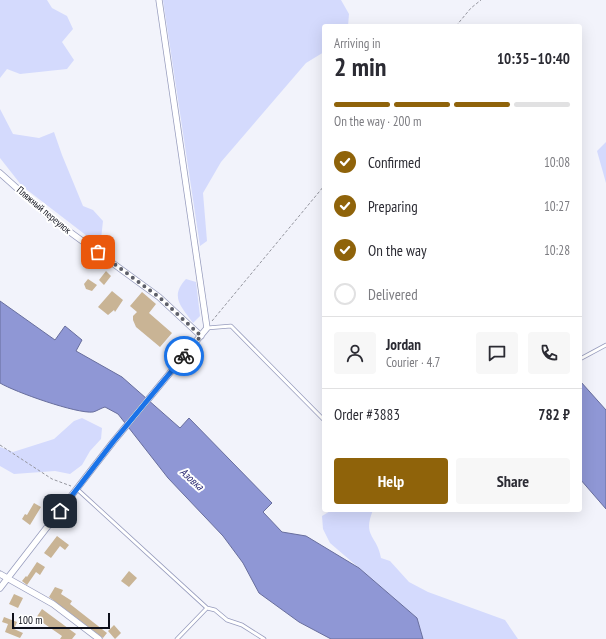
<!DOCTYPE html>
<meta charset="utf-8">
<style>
:root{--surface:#fff;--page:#f7f7f7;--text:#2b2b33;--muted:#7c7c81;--line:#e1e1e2;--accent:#8f630a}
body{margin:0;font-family:"PT Sans Narrow",sans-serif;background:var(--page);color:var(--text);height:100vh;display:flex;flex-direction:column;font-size:15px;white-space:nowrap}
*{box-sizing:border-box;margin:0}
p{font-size:13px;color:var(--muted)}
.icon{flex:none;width:22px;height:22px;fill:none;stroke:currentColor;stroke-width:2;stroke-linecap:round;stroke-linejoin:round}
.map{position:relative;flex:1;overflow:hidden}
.side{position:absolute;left:322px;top:24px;width:260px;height:488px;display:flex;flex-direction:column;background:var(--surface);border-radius:4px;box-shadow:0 4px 16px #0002}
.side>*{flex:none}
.scale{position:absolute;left:12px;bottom:10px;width:98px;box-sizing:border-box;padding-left:4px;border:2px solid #0d0f1a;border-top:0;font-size:11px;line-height:14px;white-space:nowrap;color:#0d0f1a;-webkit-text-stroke:3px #fff;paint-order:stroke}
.pin{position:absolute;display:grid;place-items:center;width:34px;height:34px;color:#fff;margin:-17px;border-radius:8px;box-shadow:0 2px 6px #0006}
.courier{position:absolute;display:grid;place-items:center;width:40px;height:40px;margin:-20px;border:3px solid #1a73e8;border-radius:50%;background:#fff;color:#222;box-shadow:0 1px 5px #0007}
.head em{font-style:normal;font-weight:700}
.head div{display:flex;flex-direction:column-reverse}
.head{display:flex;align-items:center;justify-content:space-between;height:68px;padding:0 12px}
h1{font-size:26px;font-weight:700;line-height:30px}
.bar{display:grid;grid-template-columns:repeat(4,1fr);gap:6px 4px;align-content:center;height:48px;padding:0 12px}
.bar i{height:5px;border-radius:3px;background:var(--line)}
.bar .active{background:var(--accent)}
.bar p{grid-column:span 4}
.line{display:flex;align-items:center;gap:10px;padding:0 12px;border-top:1px solid var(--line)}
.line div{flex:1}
.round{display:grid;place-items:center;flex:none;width:42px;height:42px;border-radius:4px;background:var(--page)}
ol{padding:0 12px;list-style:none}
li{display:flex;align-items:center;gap:12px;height:44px}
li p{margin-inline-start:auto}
li .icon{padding:4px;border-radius:50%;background:var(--accent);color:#fff;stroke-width:4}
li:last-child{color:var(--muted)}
li i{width:22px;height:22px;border:2px solid var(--line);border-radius:50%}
.action{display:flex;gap:8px;margin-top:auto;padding:8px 12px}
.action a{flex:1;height:46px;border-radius:4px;background:var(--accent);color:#fff;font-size:16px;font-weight:700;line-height:46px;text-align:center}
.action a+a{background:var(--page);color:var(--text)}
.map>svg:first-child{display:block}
.green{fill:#d4dafd}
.water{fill:#8f97d5;stroke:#686e9d}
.building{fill:#c9b495}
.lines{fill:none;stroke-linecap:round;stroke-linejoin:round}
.service-casing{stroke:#979cbd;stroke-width:4.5}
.minor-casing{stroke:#979cbd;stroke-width:7}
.path{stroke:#95969f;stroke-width:1;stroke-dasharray:3 2;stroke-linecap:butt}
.service{stroke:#fff;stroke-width:3}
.minor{stroke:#fff;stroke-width:5.5}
.done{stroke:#5d5f69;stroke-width:4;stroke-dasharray:0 7.2}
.route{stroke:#1a73e8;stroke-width:5}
.labels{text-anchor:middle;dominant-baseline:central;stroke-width:4;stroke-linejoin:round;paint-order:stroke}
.street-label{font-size:10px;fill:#0d0f1a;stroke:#fff}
.water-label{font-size:11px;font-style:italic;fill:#292870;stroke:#fff}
</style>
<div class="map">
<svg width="606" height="639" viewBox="0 0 606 639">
<rect width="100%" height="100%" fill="#f2f3fb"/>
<path class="green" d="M 0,0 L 47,0 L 52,8 L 67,16 L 73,29 L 62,42 L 74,60 L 67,69 L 20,74 L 7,69 L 0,78 Z
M 163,0 L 341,0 L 349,14 L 348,26 L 324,26 L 324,52 L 306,63 L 221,162 L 203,193 L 207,241 L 200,246 Z
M 0,109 L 13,134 L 39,138 L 54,132 L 62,155 L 83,206 L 93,210 L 103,221 L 101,239 L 87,236 L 22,186 L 0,158 Z
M 606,142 L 606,183 L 597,151 Z
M 186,279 L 196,282 L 200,316 L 193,323 C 182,307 169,297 186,279 Z
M 82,418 L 102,428 L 101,439 L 90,451 L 82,465 L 70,474 L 55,471 L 14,474 L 0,466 L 0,447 L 13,452 L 54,439 L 74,421 Z
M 332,510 L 373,510 C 362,537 377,535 381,558 L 390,561 L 409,582 L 428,592 L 505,620 L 518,639 L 423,639 L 417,618 L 330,543 L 323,529 L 322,516 Z"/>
<path class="water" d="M 0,301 L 55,340 L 65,326 L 82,340 L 76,351 L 122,377 L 180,428 L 189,418 L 272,503 L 263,512 L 282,532 L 306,536 L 359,568 L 417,618 L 423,639 L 331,639 L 299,622 L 259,593 L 243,563 L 223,536 L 168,478 L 118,414 L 105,407 C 101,408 97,411 93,412 C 77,414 15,392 0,383 Z
M 581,382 L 606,410 L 606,509 L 580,479 Z"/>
<path class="building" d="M 106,271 L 111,276 L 104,285 L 99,280 Z
M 88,279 L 97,285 L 92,291 L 86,289 L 84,284 Z
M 112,291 L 123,300 L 115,312 L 114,310 L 108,315 L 98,307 Z
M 142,292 L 156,304 L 149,313 L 172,333 L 160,347 L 136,327 L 133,320 L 133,316 L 137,312 L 130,306 Z
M 34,503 L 41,507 L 30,525 L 22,519 L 25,514 L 27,515 Z
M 57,536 L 69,545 L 65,550 L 60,546 L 51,558 L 44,553 Z
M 37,562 L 45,567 L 40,575 L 36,572 L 27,585 L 22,581 L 26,576 L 27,577 Z
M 129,571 L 137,578 L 129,587 L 121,581 Z
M 55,587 L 63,590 L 61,594 L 72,601 L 70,604 L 107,633 L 103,638 L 49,597 Z
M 14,594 L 23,598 L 18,608 L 9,604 Z
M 42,609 L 76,634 L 72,639 L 60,639 L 62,636 L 36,618 Z
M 4,617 L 17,622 L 14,629 L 23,633 L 20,638 L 5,632 L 8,624 L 2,622 Z
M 114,625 L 121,633 L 115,639 L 108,631 Z"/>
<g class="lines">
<g class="service-casing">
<path id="service" d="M 207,328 L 231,326 L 324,420
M 580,359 L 606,345
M 77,489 L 207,608 L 215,610 L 227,620 L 242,625 L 264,639
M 177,639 L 207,608"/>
</g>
<g class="minor-casing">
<path id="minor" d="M 0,173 L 48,216 L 159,297 L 201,336
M 0,574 L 53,604 L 99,639
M 0,588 L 113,442 L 207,328 L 159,0"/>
</g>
<path class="path" d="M 456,26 L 471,8 L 481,0
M 212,321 L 324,186
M 0,445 L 52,479 L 71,486"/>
<use href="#service" class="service"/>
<use href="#minor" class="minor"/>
</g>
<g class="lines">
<path class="done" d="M 98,252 L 159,297 L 201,336 L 184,356"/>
<path class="route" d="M 60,511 L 113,442 L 184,356"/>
</g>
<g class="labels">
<g class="street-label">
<text transform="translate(44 210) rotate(40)">Пляжный переулок</text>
</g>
<g class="water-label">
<text transform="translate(192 479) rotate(42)">Азовка</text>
</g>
</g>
</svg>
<div class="scale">100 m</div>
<div class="pin" style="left:98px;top:252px;background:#ea580c"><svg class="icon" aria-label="bag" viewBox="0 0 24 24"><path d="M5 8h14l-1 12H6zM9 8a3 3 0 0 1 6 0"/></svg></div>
<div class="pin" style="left:60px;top:511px;background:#1f2937"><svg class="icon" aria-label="home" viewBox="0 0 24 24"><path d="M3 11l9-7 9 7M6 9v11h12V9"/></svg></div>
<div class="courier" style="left:184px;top:356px"><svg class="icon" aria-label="bike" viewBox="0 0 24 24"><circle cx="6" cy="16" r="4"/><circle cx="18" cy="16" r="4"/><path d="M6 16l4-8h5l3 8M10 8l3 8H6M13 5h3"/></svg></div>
<section class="side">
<div class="head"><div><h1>2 min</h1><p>Arriving in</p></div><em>10:35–10:40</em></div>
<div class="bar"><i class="active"></i><i class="active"></i><i class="active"></i><i></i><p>On the way · 200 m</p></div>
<ol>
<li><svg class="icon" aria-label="check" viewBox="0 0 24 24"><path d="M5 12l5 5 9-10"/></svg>Confirmed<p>10:08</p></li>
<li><svg class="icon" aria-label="check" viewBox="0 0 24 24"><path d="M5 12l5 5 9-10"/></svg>Preparing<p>10:27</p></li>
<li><svg class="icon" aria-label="check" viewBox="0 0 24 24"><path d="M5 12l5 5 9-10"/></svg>On the way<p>10:28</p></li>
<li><i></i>Delivered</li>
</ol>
<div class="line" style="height:72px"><a class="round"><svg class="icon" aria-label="person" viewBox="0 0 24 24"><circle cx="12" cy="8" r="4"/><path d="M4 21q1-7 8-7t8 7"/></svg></a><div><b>Jordan</b><p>Courier · 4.7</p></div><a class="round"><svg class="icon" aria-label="chat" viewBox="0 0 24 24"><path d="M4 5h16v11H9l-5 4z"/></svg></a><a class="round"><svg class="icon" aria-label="phone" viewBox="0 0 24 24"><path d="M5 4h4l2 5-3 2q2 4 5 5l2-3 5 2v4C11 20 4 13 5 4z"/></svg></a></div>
<div class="line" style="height:52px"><div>Order #3883</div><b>782 ₽</b></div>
<div class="action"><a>Help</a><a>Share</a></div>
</section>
</div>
